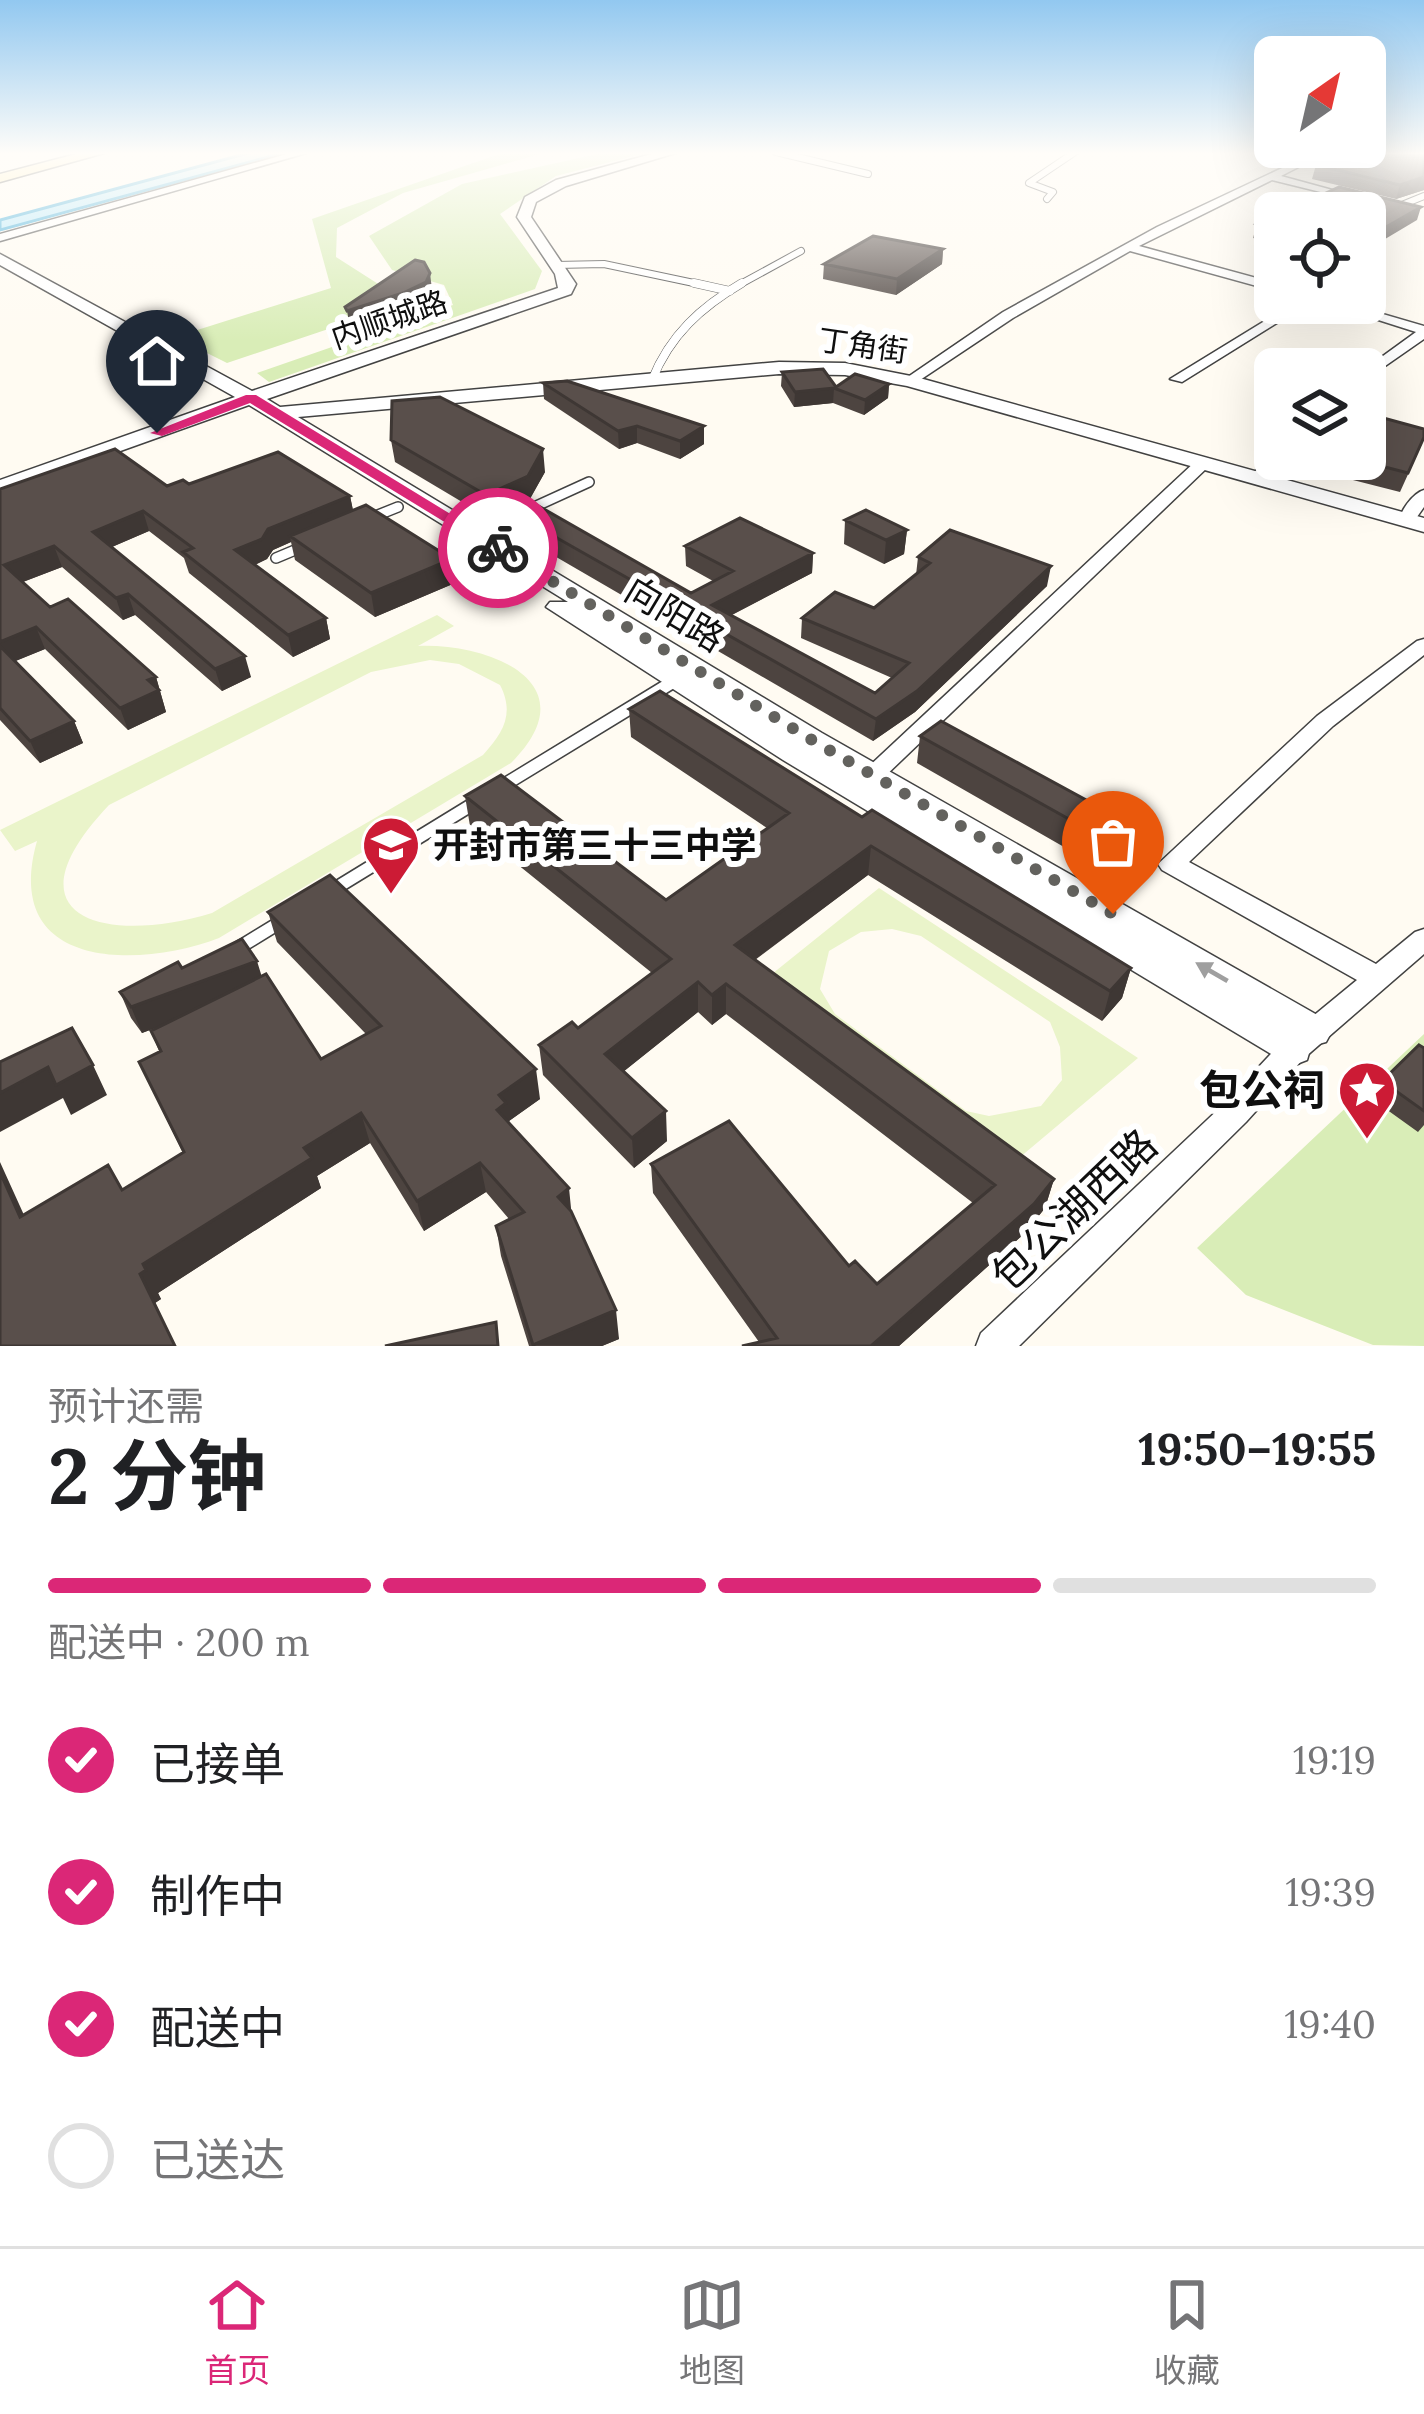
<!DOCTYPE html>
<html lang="zh">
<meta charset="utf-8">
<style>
:root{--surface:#fff;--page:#f2f2f2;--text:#202124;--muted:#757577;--line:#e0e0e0;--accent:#db2777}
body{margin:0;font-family:Lora,"Noto Sans SC",serif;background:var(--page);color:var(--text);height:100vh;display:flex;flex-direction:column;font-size:45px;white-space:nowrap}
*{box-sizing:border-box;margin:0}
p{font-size:39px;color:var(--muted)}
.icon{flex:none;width:66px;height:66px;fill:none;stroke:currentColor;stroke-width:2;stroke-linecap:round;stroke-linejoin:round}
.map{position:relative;height:1346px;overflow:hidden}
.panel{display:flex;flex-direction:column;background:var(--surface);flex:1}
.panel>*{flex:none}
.needle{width:78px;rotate:34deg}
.tools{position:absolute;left:1254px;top:36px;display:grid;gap:24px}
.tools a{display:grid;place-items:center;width:132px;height:132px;border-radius:18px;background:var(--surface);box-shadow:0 12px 48px #0002;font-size:60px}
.pin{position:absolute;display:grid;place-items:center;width:102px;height:102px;color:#fff;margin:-123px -51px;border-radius:50% 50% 50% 0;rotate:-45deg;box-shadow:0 0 12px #0007}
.pin .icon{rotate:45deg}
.courier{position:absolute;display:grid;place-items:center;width:120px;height:120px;margin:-60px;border:9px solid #db2777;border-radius:50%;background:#fff;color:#222;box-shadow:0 3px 15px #0007}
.summary em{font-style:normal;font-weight:700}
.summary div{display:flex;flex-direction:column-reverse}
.summary{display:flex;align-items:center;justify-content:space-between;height:204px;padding:0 48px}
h1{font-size:78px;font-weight:700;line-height:90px}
.bar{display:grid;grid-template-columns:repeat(4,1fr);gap:18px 12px;align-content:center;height:144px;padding:0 48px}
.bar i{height:15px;border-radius:9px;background:var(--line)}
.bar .selected{background:var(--accent)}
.bar p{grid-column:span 4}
ol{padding:0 48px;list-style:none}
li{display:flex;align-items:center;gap:36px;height:132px}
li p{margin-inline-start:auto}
li .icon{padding:12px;border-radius:50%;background:var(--accent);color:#fff;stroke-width:4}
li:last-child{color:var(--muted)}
li i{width:66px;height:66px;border:6px solid var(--line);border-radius:50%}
.menu{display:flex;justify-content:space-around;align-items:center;height:168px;border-top:3px solid var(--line);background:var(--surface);font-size:33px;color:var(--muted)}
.menu a{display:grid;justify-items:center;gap:6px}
.menu .selected{color:var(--accent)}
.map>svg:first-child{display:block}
.green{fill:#d9edb7}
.pitch{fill:#eaf4ca;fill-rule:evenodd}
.water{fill:#b2e7fb;stroke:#32a7d8;stroke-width:3}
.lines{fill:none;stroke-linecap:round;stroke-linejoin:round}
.service-far3-casing{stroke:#424242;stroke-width:8}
.service-far2-casing{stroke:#424242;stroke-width:9}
.service-far1-casing{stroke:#424242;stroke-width:12}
.service-casing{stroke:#424242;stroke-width:15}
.minor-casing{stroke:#424242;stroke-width:3}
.tertiary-casing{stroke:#424242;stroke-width:3}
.secondary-casing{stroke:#313131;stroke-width:3}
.service-far3{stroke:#fff;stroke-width:6}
.service-far2{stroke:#fff;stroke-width:8}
.service-far1{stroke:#fff;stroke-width:9}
.service{stroke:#fff;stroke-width:12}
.minor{fill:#fff;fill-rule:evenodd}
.tertiary{fill:#fff;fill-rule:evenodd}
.secondary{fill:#ffeead;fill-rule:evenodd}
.wall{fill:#4d4440}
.shaded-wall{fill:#3e3734}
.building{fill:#594f4b;stroke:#3e3734;stroke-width:3}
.oneway{fill:#9f9f9f}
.route{fill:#db2777}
.done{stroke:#63625e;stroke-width:12;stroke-dasharray:0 21.6}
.labels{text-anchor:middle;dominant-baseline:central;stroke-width:12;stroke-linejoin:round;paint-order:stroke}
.far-street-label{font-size:30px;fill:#0f0f0f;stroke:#fff}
.street-label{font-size:36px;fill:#0f0f0f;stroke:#fff}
.poi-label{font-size:36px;font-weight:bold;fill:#0f0f0f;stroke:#fff;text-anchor:start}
.near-poi-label{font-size:42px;font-weight:bold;fill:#0f0f0f;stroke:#fff;text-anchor:end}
.near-street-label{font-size:42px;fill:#0f0f0f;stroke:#fff}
</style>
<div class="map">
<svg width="1424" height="1346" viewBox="0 0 1424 1346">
<rect width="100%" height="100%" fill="#fffbf2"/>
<path class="green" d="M 505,152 L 547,152 L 403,193 L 337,228 L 336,257 L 397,296 L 364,317 L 227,363 L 175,337 L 331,288 L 312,219 Z
M 606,152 L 649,152 L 556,176 L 500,214 L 542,271 L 535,289 L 269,382 L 257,373 L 453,305 L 444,285 L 392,270 L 369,236 L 462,184 Z
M 1424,1034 L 1424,1346 L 1373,1345 L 1246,1295 L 1197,1248 Z"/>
<path class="pitch" d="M 437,615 L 454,626 L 418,646 C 490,643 591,683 511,763 L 219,938 C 141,968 0,972 37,841 L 15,851 L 0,830 ZM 430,660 L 459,664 L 500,685 C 515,714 503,733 483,755 L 212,913 C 108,945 0,920 109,805 L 371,672 Z
M 879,888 L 1138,1058 L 1006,1169 L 757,986 ZM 892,929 L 921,936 L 1050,1022 L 1060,1047 L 1062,1080 L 1041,1106 L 989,1116 L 966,1111 L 835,1014 L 820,989 L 829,951 L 861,932 Z"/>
<path class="water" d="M 252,152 L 286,152 L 0,230 L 0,220 Z"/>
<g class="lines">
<g class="service-far3-casing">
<path id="service-far3" d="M 776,152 L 868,174
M 1047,199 L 1053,192 L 1029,183 L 1075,152
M 1397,207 L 1424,196
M 556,265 L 604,264 L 708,286
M 737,286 L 801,251"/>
</g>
<g class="service-far2-casing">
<path id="service-far2" d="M 694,283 L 730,291
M 652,380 C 670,335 701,307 742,283"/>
</g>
<g class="service-far1-casing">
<path id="service-far1" d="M 368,519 L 398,507
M 475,534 L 589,482
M 276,558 L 307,545"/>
</g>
<g class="service-casing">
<path id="service" d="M 499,788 L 676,680
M 331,891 L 478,801
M 235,950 L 284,920"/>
</g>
<g class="minor-casing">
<path id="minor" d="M 294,152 L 310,152 L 0,241 L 0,234 Z
M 1268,152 L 1305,157 L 1328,152 L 1281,176 L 1358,197 L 1353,200 L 1272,180 L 1139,246 L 1275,283 L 1275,291 L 1130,251 L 1013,318 L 914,384 L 902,381 L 1003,312 L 1157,227 L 1297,161 Z
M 1294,303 L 1309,303 L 1182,382 L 1170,379 Z
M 1325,303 L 1345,303 L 1424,326 L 1424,339 L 1365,380 L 1365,369 L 1416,332 Z
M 1275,455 L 1275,459 L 1286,459 L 1264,482 L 1252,482 L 1252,474 Z
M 1203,458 L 1209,460 L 1209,466 L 881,780 L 865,780 L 861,775 L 865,770 L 1197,460 Z
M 1424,490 L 1424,507 L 1412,524 L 1400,524 C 1397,514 1413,493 1424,490 Z
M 1424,639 L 1424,655 L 1333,726 L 1189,862 L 1376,964 L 1415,932 L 1424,929 L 1424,954 L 1304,1058 L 1246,1122 L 1019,1346 L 976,1346 L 981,1333 L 1224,1104 L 1284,1040 L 1357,980 L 1162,870 L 1158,864 L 1317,716 L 1417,641 Z"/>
</g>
<g class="tertiary-casing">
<path id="tertiary" d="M 659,152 L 679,152 L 566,186 L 536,202 L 531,217 L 576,284 L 571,294 L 267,399 L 280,407 L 779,362 L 845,363 L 916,377 L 1424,518 L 1424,532 L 907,386 L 845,375 L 779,374 L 298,417 L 822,733 L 1326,1020 L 1332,1031 L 1326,1042 L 1311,1046 L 1307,1060 L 1294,1065 L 1281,1060 L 783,760 L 546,607 L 550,602 L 568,602 L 249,405 L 0,494 L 0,480 L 235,397 L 0,265 L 0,254 L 252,391 L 558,288 L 555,274 L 517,217 L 525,197 L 556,180 Z"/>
</g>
<g class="secondary-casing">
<path id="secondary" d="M 84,152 L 108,152 L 0,182 L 0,174 Z"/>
</g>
<use href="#service-far3" class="service-far3"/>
<use href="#service-far2" class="service-far2"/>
<use href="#service-far1" class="service-far1"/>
<use href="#service" class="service"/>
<use href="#minor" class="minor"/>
<use href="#tertiary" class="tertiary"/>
<use href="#secondary" class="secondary"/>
</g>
<path class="wall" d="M 1424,152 L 1424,190 L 1396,199 L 1312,179 L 1316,165 Z
M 1275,216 L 1275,244 L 1253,238 L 1257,224 Z
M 943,249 L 942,264 L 896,295 L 823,279 L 824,264 Z
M 782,372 L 836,387 L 889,384 L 888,398 L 864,415 L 833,403 L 794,407 L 781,386 Z
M 543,383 L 704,426 L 704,444 L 680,459 L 637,443 L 619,449 L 544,399 Z
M 1424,439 L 1400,492 L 1294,465 L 1296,459 L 1365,459 Z
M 391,440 L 545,472 L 529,500 L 691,593 L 713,581 L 686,566 L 685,546 L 813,553 L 812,573 L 732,615 L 875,693 L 892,678 L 801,638 L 802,618 L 874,608 L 916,575 L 918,557 L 1047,586 L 915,712 L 873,741 L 508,529 L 506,510 L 489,518 L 395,462 Z
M 189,484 L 350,496 L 353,510 L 452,559 L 455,583 L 375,617 L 295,560 L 291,542 L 273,550 L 267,559 L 255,565 L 326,618 L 330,639 L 293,657 L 189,573 L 184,558 L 149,531 L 112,547 L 251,677 L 222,691 L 135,615 L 123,620 L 62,567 L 23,582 L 50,607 L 156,677 L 166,712 L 128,730 L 45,649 L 15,661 L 74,721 L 83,743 L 40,763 L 0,720 L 0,489 Z
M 845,520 L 907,530 L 904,554 L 884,564 L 844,544 Z
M 629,709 L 862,817 L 1131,968 L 1122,998 L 1102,1021 L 868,875 L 755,960 L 1054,1179 L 1045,1208 L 1025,1233 L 899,1346 L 742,1346 L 759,1342 L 653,1193 L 651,1164 L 849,1266 L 877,1284 L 973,1203 L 726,1014 L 712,1025 L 698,1012 L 624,1071 L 667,1141 L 634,1168 L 543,1075 L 539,1045 L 578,1028 L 652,973 L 470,826 L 465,796 L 666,900 L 767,828 L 631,737 Z
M 920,736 L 1112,814 L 1105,841 L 1085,859 L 917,763 Z
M 268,912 L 540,1099 L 509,1121 L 510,1125 L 571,1211 L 619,1339 L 602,1346 L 529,1346 L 501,1256 L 496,1226 L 509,1219 L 486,1192 L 424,1231 L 370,1143 L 317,1176 L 321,1188 L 158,1293 L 161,1299 L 155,1303 L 23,1215 L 122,1190 L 183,1153 L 139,1062 L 159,1051 L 151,1031 L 165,1024 L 142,1033 L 131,1018 L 120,992 L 182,968 L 262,976 L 321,1059 L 366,1034 L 277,942 Z
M 1424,1048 L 1424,1125 L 1418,1132 L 1372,1099 L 1382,1081 Z"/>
<path class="shaded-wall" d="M 1424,177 L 1424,190 L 1396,199 L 1400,185 Z
M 1421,207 L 1417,220 L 1365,251 L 1365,239 Z
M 943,249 L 942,264 L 896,295 L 897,279 Z
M 430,273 L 433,298 L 429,307 L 407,319 L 352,337 L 347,311 Z
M 889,384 L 888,398 L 864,415 L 865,400 Z
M 834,388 L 833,403 L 794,407 L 795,392 Z
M 637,426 L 637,443 L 619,449 L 618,431 Z
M 704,426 L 704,444 L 680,459 L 680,441 Z
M 543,449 L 545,472 L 530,499 L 489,518 L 486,495 Z
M 350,496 L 354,516 L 290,536 L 291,542 L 273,550 L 267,559 L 241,571 L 235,550 L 268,529 Z
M 143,511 L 149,531 L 100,552 L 93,532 Z
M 907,530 L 904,554 L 884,564 L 886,540 Z
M 54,546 L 62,567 L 12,586 L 4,565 Z
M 813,553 L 812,573 L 712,625 L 712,605 Z
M 452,559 L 455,583 L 375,617 L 371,593 Z
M 1051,566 L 1047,586 L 915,712 L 873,741 L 876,719 Z
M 128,594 L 135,615 L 123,620 L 116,598 Z
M 326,618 L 330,639 L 293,657 L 288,635 Z
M 36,627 L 45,649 L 6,665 L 0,650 L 0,642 Z
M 245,656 L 251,677 L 222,691 L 215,669 Z
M 156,677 L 166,712 L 128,730 L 120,708 L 148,680 Z
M 74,721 L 83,743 L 40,763 L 30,741 Z
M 1112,814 L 1105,841 L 1085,859 L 1092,832 Z
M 871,846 L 868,875 L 734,975 L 735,945 Z
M 257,961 L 265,987 L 142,1033 L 131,1007 Z
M 1131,968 L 1122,998 L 1102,1021 L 1110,991 Z
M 698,982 L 698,1012 L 608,1084 L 605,1054 Z
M 726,984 L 726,1014 L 712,1025 L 712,995 Z
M 93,1065 L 107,1095 L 71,1115 L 63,1098 L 0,1132 L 0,1093 L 48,1067 Z
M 536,1069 L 540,1099 L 509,1121 L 511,1133 L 497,1110 L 499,1095 Z
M 666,1111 L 667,1141 L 634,1168 L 632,1138 Z
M 361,1113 L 370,1143 L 317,1176 L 321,1188 L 158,1293 L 161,1299 L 155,1303 L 175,1346 L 140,1274 L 143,1264 L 304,1148 Z
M 0,1162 L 38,1246 L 20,1217 L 0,1172 Z
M 480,1163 L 486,1192 L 424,1231 L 417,1201 Z
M 1054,1179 L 1045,1208 L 1025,1233 L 899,1346 L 871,1346 Z
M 569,1188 L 572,1218 L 558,1197 Z
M 616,1310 L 619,1339 L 602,1346 L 533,1345 Z"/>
<path class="building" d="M 1353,152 L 1424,152 L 1424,177 L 1400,185 L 1316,165 Z
M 1339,187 L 1421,207 L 1365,239 L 1365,213 L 1282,213 Z
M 1275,216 L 1275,229 L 1257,224 Z
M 873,236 L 943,249 L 897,279 L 824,264 Z
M 415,260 L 424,262 L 430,273 L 426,282 L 403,293 L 347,311 L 345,307 Z
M 823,369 L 836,387 L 855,374 L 889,384 L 865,400 L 834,388 L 795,392 L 782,372 Z
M 567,381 L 704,426 L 680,441 L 637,426 L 618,431 L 543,383 Z
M 440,397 L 543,449 L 528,476 L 486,495 L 391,440 L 392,401 Z
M 1365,413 L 1424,429 L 1424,437 L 1408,473 L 1354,459 L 1365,459 Z
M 115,449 L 167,486 L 183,480 L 189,484 L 278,452 L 350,496 L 268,529 L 262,539 L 235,550 L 326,618 L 288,635 L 183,552 L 193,548 L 143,511 L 93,532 L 245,656 L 215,669 L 128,594 L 116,598 L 54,546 L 4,565 L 50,607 L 68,599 L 156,677 L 148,680 L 159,690 L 120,708 L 36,627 L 0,642 L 0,489 Z
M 528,500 L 691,593 L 733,571 L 685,546 L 740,518 L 813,553 L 712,605 L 875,693 L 909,663 L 802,618 L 835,592 L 874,608 L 930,563 L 918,557 L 950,530 L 1051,566 L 917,691 L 876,719 L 506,509 Z
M 366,505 L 452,559 L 371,593 L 290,536 Z
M 866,510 L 907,530 L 886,540 L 845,520 Z
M 0,646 L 74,721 L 30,741 L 0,708 Z
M 660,691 L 862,817 L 872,810 L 1131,968 L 1110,991 L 871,846 L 735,945 L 1054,1179 L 1034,1204 L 871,1346 L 742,1346 L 777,1338 L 651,1164 L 729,1121 L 849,1266 L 855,1261 L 877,1284 L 995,1185 L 726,984 L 712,995 L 698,982 L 605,1054 L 666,1111 L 632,1138 L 539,1045 L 572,1022 L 578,1028 L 671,959 L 465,796 L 501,775 L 666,900 L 789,813 L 629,709 Z
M 941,721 L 1112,814 L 1092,832 L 920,736 Z
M 330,875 L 536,1069 L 499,1095 L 506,1103 L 497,1110 L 569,1188 L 558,1197 L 571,1211 L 616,1310 L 533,1345 L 496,1226 L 524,1212 L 480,1163 L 417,1201 L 361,1113 L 304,1148 L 312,1158 L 143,1264 L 146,1270 L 140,1274 L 175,1346 L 0,1346 L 0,1172 L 20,1217 L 108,1165 L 122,1190 L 184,1152 L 139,1062 L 161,1051 L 151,1031 L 266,974 L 321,1059 L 381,1026 L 268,912 Z
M 242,939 L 257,961 L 131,1007 L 120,992 L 178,962 L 182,968 Z
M 72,1028 L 93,1065 L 56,1085 L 48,1067 L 0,1093 L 0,1062 Z
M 1419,1045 L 1424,1048 L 1424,1111 L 1382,1081 Z
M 496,1322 L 498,1346 L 385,1346 Z"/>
<defs><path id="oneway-solid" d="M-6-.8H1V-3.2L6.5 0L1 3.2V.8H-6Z" transform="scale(3)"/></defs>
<use class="oneway" href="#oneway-solid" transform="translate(1212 972) rotate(-150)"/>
<linearGradient id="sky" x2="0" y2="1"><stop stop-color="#92c8f0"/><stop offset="0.45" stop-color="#fffdf9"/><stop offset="1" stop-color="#fffdf9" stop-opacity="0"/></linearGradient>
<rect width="1424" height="341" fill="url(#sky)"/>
<path class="route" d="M 246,395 L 256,395 L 506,548 L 492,551 L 250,403 L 162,436 L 150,433 Z"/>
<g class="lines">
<path class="done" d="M 498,548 L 812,740 L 1113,914"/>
</g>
<defs>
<g id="school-pin" transform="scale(3)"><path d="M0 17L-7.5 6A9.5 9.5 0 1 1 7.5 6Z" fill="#cc1b35" stroke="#fff"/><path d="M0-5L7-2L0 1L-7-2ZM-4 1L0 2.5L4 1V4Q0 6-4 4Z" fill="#fff"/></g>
<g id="sight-pin" transform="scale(3)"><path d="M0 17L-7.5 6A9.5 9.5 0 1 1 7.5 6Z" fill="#cc1b35" stroke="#fff"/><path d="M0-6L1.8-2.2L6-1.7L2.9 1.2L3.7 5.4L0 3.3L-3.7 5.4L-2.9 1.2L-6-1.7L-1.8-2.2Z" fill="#fff"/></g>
</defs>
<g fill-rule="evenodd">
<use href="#school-pin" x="391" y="845"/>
<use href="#sight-pin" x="1367" y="1090"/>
</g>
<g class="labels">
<g class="far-street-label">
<text transform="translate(389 319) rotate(-19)">内顺城路</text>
<text transform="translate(863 345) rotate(8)">丁角街</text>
</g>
<g class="street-label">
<text transform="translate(675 614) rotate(31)">向阳路</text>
</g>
<g class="poi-label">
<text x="433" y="845">开封市第三十三中学</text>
</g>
<g class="near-poi-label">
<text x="1325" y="1090">包公祠</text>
</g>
<g class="near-street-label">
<text transform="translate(1074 1210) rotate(-44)">包公湖西路</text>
</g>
</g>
</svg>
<div class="tools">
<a><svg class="needle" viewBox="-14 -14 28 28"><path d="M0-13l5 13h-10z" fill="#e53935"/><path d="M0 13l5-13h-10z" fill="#757577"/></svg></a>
<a><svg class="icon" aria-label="locate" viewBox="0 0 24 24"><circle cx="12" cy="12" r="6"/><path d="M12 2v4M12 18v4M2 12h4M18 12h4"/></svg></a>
<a><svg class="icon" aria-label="layers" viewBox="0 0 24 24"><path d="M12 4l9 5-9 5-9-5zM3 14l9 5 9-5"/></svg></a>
</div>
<div class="pin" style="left:1113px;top:914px;background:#ea580c"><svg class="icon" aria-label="bag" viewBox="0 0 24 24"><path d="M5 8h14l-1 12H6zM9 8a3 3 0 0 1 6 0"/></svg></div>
<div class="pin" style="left:157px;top:433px;background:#1f2937"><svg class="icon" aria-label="home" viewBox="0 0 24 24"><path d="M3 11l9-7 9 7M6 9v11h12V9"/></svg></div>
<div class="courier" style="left:498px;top:548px"><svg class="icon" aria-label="bike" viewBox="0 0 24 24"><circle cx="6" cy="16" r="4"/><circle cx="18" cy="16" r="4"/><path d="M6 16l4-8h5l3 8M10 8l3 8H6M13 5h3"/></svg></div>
</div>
<section class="panel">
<div class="summary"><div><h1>2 分钟</h1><p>预计还需</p></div><em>19:50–19:55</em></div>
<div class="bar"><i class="selected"></i><i class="selected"></i><i class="selected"></i><i></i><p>配送中 · 200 m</p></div>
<ol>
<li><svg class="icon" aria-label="check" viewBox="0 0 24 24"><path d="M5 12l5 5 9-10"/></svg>已接单<p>19:19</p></li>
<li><svg class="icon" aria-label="check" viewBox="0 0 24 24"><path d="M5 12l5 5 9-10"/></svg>制作中<p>19:39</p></li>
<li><svg class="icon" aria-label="check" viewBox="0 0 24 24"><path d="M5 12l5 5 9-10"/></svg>配送中<p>19:40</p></li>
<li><i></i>已送达</li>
</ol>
</section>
<nav class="menu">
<a class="selected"><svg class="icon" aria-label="home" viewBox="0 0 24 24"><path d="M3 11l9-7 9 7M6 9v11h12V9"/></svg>首页</a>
<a><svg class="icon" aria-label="map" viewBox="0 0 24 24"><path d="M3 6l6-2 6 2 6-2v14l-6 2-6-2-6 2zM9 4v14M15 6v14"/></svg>地图</a>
<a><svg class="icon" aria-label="saved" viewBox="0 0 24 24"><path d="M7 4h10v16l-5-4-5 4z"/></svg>收藏</a>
</nav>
